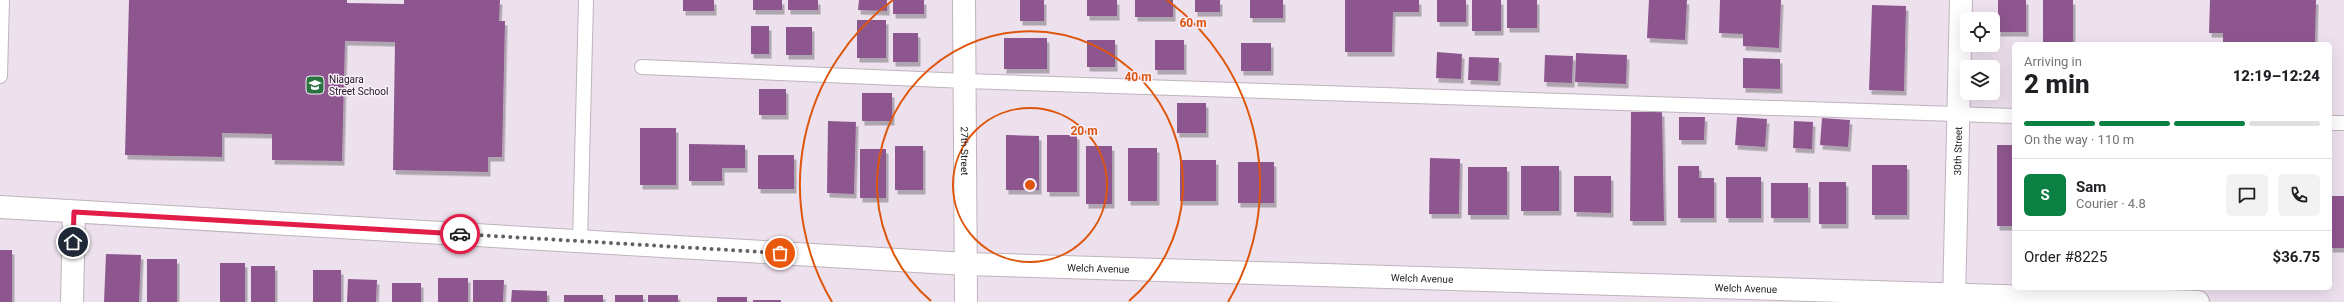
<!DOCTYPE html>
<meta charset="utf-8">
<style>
:root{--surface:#fff;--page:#f2f2f2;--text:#202124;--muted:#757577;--line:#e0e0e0;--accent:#0b8043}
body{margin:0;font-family:Roboto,sans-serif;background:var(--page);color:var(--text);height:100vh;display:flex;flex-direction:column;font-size:15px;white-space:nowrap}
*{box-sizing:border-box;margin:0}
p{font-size:13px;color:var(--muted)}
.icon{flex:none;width:22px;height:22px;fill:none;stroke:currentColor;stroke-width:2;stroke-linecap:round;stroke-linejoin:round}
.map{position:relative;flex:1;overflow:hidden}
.panel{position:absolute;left:2012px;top:42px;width:320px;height:248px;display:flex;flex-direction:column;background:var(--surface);border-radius:6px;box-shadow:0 4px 16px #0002}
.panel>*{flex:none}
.buttons{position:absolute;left:1960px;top:12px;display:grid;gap:8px}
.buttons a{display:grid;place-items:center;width:40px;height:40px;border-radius:6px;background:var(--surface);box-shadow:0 4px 16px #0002;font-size:20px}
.pin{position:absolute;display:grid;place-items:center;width:34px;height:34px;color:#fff;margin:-17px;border:2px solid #fff;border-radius:50%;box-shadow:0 1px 4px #0007}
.courier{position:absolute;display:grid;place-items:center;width:40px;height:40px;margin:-20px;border:3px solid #e11d48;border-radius:50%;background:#fff;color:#222;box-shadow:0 1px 5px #0007}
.summary em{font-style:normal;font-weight:800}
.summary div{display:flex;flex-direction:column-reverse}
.summary{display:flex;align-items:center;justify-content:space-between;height:68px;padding:0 12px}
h1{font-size:26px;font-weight:800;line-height:30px}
.bar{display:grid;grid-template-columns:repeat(4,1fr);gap:6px 4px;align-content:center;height:48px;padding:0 12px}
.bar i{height:5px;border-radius:3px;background:var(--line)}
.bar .active{background:var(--accent)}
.bar p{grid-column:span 4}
.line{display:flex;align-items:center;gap:10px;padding:0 12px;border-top:1px solid var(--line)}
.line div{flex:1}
.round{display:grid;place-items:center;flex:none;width:42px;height:42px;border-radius:6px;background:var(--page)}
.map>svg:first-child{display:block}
.building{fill:#8e568f;filter:url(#shadow)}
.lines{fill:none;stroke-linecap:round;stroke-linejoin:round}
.service-casing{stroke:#bfb3be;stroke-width:16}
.minor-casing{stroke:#bfb3be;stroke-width:24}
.service{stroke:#fff;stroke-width:14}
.minor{stroke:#fff;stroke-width:22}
.done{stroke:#666066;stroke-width:4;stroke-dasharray:0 7.2}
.route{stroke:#e11d48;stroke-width:5}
.ring{fill:none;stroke:#de560d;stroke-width:2}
.labels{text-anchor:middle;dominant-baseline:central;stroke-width:3;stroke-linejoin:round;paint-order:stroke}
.poi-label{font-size:10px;fill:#1e1a1e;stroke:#faeffa;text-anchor:start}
.street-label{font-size:10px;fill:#1e1a1e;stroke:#faeffa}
.centre{fill:#de560d;stroke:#faeffa;stroke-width:2}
.ring-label{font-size:12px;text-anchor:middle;font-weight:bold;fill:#de560d;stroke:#faeffa;stroke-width:3;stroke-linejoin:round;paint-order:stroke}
</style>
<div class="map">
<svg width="2344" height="302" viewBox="0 0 2344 302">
<defs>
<filter id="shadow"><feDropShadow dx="2.5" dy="4.5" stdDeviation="0" flood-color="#0004"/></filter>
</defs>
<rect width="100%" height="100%" fill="#ede1ed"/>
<path class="building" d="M 129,0 L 347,0 L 347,3 L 404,4 L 404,0 L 500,0 L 499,21 L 505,21 L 502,157 L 488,157 L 488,172 L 393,170 L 395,42 L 345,41 L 342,161 L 272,160 L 272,134 L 222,133 L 222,157 L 125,155 Z
M 683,0 L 714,0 L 714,11 L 683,11 Z
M 753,0 L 782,0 L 782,10 L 753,10 Z
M 788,0 L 818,0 L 818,10 L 788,10 Z
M 859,0 L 887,0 L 887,11 L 858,10 Z
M 893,0 L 924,0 L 924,14 L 893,14 Z
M 1020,0 L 1044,0 L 1044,21 L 1020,21 Z
M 1087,0 L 1117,0 L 1117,16 L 1087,16 Z
M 1135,0 L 1173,0 L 1173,17 L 1135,17 Z
M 1195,0 L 1220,0 L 1220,12 L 1195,12 Z
M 1250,0 L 1283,0 L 1283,18 L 1250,18 Z
M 1345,0 L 1419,0 L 1419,12 L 1393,12 L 1392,52 L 1345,52 Z
M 1437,0 L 1466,0 L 1466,22 L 1437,22 Z
M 1472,0 L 1501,0 L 1501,31 L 1472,31 Z
M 1507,0 L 1537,0 L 1537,28 L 1507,28 Z
M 1649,0 L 1687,0 L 1685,40 L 1647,38 Z
M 1720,0 L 1781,0 L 1779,48 L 1743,46 L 1743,34 L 1719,33 Z
M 1998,0 L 2026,0 L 2026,32 L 1998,32 Z
M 2043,0 L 2073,0 L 2073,44 L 2043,44 Z
M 2210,0 L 2316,0 L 2315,44 L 2223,44 L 2223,33 L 2209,33 Z
M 1872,5 L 1906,6 L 1904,91 L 1869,90 Z
M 857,20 L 886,20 L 886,58 L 857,58 Z
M 751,26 L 769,26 L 769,54 L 751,54 Z
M 786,27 L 812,27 L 812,55 L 786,55 Z
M 893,33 L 918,33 L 918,62 L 893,62 Z
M 1004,38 L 1047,38 L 1047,69 L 1004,69 Z
M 1087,40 L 1115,40 L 1115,67 L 1087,67 Z
M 1155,40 L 1184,40 L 1184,70 L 1155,70 Z
M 1241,43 L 1271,43 L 1271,71 L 1241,71 Z
M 1437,52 L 1462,54 L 1461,79 L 1436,78 Z
M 1576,53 L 1627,55 L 1626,84 L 1575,82 Z
M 1545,55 L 1573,56 L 1572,83 L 1544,82 Z
M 1469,57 L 1499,58 L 1498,81 L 1468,80 Z
M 1743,58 L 1780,59 L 1780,89 L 1743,88 Z
M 759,89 L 786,89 L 786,115 L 759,115 Z
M 862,93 L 892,93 L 892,121 L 862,121 Z
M 1177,103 L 1206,103 L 1206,133 L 1177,133 Z
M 1631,112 L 1662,112 L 1664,221 L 1630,221 Z
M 1679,117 L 1705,117 L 1704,140 L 1679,140 Z
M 1737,117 L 1767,119 L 1765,147 L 1735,145 Z
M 1822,118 L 1850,120 L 1848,147 L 1820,145 Z
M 828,121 L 856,122 L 854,194 L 827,193 Z
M 1794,121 L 1813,122 L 1812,149 L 1793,148 Z
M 640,128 L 676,128 L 676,185 L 640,185 Z
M 1006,135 L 1039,136 L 1039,190 L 1006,190 Z
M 1047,135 L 1077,135 L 1077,192 L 1047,192 Z
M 689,144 L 745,145 L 745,168 L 722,168 L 722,181 L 689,181 Z
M 1997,145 L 2014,145 L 2014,226 L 1997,226 Z
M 895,146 L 923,146 L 923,190 L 895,190 Z
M 1086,146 L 1112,146 L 1112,204 L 1086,204 Z
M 1128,148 L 1157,148 L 1157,201 L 1128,201 Z
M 860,149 L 886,149 L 886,198 L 860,198 Z
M 758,155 L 794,155 L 794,189 L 758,189 Z
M 1430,158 L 1460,159 L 1459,214 L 1429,214 Z
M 1180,160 L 1216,160 L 1216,201 L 1180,201 Z
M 1238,162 L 1274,162 L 1274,203 L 1238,203 Z
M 1872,165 L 1907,165 L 1907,215 L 1872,215 Z
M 1521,166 L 1559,166 L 1559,211 L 1521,211 Z
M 1678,166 L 1699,166 L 1699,178 L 1714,178 L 1714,218 L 1678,218 Z
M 1468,167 L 1507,167 L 1507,215 L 1468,215 Z
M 1574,176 L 1611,176 L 1611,213 L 1574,212 Z
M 1726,177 L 1761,177 L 1761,218 L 1726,218 Z
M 1819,182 L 1846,182 L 1846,224 L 1819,224 Z
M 1771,183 L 1808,183 L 1808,218 L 1771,218 Z
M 2330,196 L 2344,196 L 2344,248 L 2330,248 Z
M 0,250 L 12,250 L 12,302 L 0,302 Z
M 106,254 L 141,255 L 139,302 L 104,302 Z
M 147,259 L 177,259 L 177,302 L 147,302 Z
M 220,263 L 245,263 L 245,302 L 220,302 Z
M 251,266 L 275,266 L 275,302 L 251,302 Z
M 313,270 L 341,270 L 341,302 L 313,302 Z
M 438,278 L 468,278 L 468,302 L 438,302 Z
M 348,279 L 377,280 L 376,302 L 347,302 Z
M 473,280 L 504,280 L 503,302 L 473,302 Z
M 392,283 L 421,283 L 421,302 L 392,302 Z
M 512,290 L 547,291 L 547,302 L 511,302 Z
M 564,295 L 603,295 L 603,302 L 564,302 Z
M 615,295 L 643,295 L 643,302 L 615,302 Z
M 648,295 L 678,295 L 678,302 L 648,302 Z
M 717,297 L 747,297 L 747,302 L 717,302 Z
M 753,300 L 781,300 L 781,302 L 753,302 Z"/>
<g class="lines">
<g class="service-casing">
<path id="service" d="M 642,67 L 966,81 L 2014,116
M 0,76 L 2,0
M 2330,123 L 2344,123
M 580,241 L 586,0"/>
</g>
<g class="minor-casing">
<g id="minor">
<path id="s1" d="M 964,0 L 966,302"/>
<path id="s2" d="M 0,207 L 966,264 L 2198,302"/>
<path d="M 72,302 L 74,212"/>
<path id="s3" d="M 1954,302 L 1961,0"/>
</g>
</g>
<use href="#service" class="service"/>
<use href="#minor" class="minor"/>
</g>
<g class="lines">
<path class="done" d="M 460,234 L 780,253"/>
<path class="route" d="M 73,242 L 74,212 L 460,234"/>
</g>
<g class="ring">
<circle cx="1030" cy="185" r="77"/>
<path d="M931 301A153 153 0 1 1 1129 301"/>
<path d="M832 302A230 230 0 0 1 893 0M1167 0A230 230 0 0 1 1228 302"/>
</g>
<defs>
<g id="school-square" transform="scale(1)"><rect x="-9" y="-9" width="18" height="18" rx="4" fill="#2a7340" stroke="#faeffa"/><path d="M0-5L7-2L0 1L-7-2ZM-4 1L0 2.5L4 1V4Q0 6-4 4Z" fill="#fff"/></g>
</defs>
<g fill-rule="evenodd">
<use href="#school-square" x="315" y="85"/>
</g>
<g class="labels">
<g class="poi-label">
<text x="329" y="79">Niagara<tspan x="329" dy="12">Street School</tspan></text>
</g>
<g class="street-label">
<text stroke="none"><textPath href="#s1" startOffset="151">27th Street</textPath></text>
<text stroke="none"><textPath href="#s3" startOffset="151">30th Street</textPath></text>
<text stroke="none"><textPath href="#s2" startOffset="1100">Welch Avenue</textPath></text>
<text stroke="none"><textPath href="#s2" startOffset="1424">Welch Avenue</textPath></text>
<text stroke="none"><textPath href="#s2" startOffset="1748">Welch Avenue</textPath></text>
</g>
</g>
<circle cx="1030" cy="185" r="6" class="centre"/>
<g class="ring-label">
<text x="1193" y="27">60 m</text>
<text x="1138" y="81">40 m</text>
<text x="1084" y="135">20 m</text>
</g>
</svg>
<div class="buttons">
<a><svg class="icon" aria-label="locate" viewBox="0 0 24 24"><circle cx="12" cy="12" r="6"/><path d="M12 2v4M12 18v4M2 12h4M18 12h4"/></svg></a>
<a><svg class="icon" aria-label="layers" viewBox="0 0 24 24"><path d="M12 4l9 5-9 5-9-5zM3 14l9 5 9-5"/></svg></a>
</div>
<div class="pin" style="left:780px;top:253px;background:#ea580c"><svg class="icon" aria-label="bag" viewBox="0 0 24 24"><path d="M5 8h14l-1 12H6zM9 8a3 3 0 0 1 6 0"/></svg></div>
<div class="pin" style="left:73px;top:242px;background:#1f2937"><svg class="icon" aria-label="home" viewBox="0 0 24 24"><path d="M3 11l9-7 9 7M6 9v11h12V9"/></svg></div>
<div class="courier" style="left:460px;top:234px"><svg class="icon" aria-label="car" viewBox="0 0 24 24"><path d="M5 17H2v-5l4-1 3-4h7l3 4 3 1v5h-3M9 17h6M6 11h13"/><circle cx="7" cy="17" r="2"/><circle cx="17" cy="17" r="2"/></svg></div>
<section class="panel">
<div class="summary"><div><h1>2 min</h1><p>Arriving in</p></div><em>12:19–12:24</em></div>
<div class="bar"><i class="active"></i><i class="active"></i><i class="active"></i><i></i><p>On the way · 110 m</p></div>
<div class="line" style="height:72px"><b class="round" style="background:var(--accent);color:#fff">S</b><div><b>Sam</b><p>Courier · 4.8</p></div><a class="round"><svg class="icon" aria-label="chat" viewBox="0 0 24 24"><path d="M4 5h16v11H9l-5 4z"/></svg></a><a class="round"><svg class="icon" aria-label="phone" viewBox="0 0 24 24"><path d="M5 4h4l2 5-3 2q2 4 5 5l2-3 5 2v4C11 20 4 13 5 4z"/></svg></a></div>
<div class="line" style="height:52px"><div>Order #8225</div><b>$36.75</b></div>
</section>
</div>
